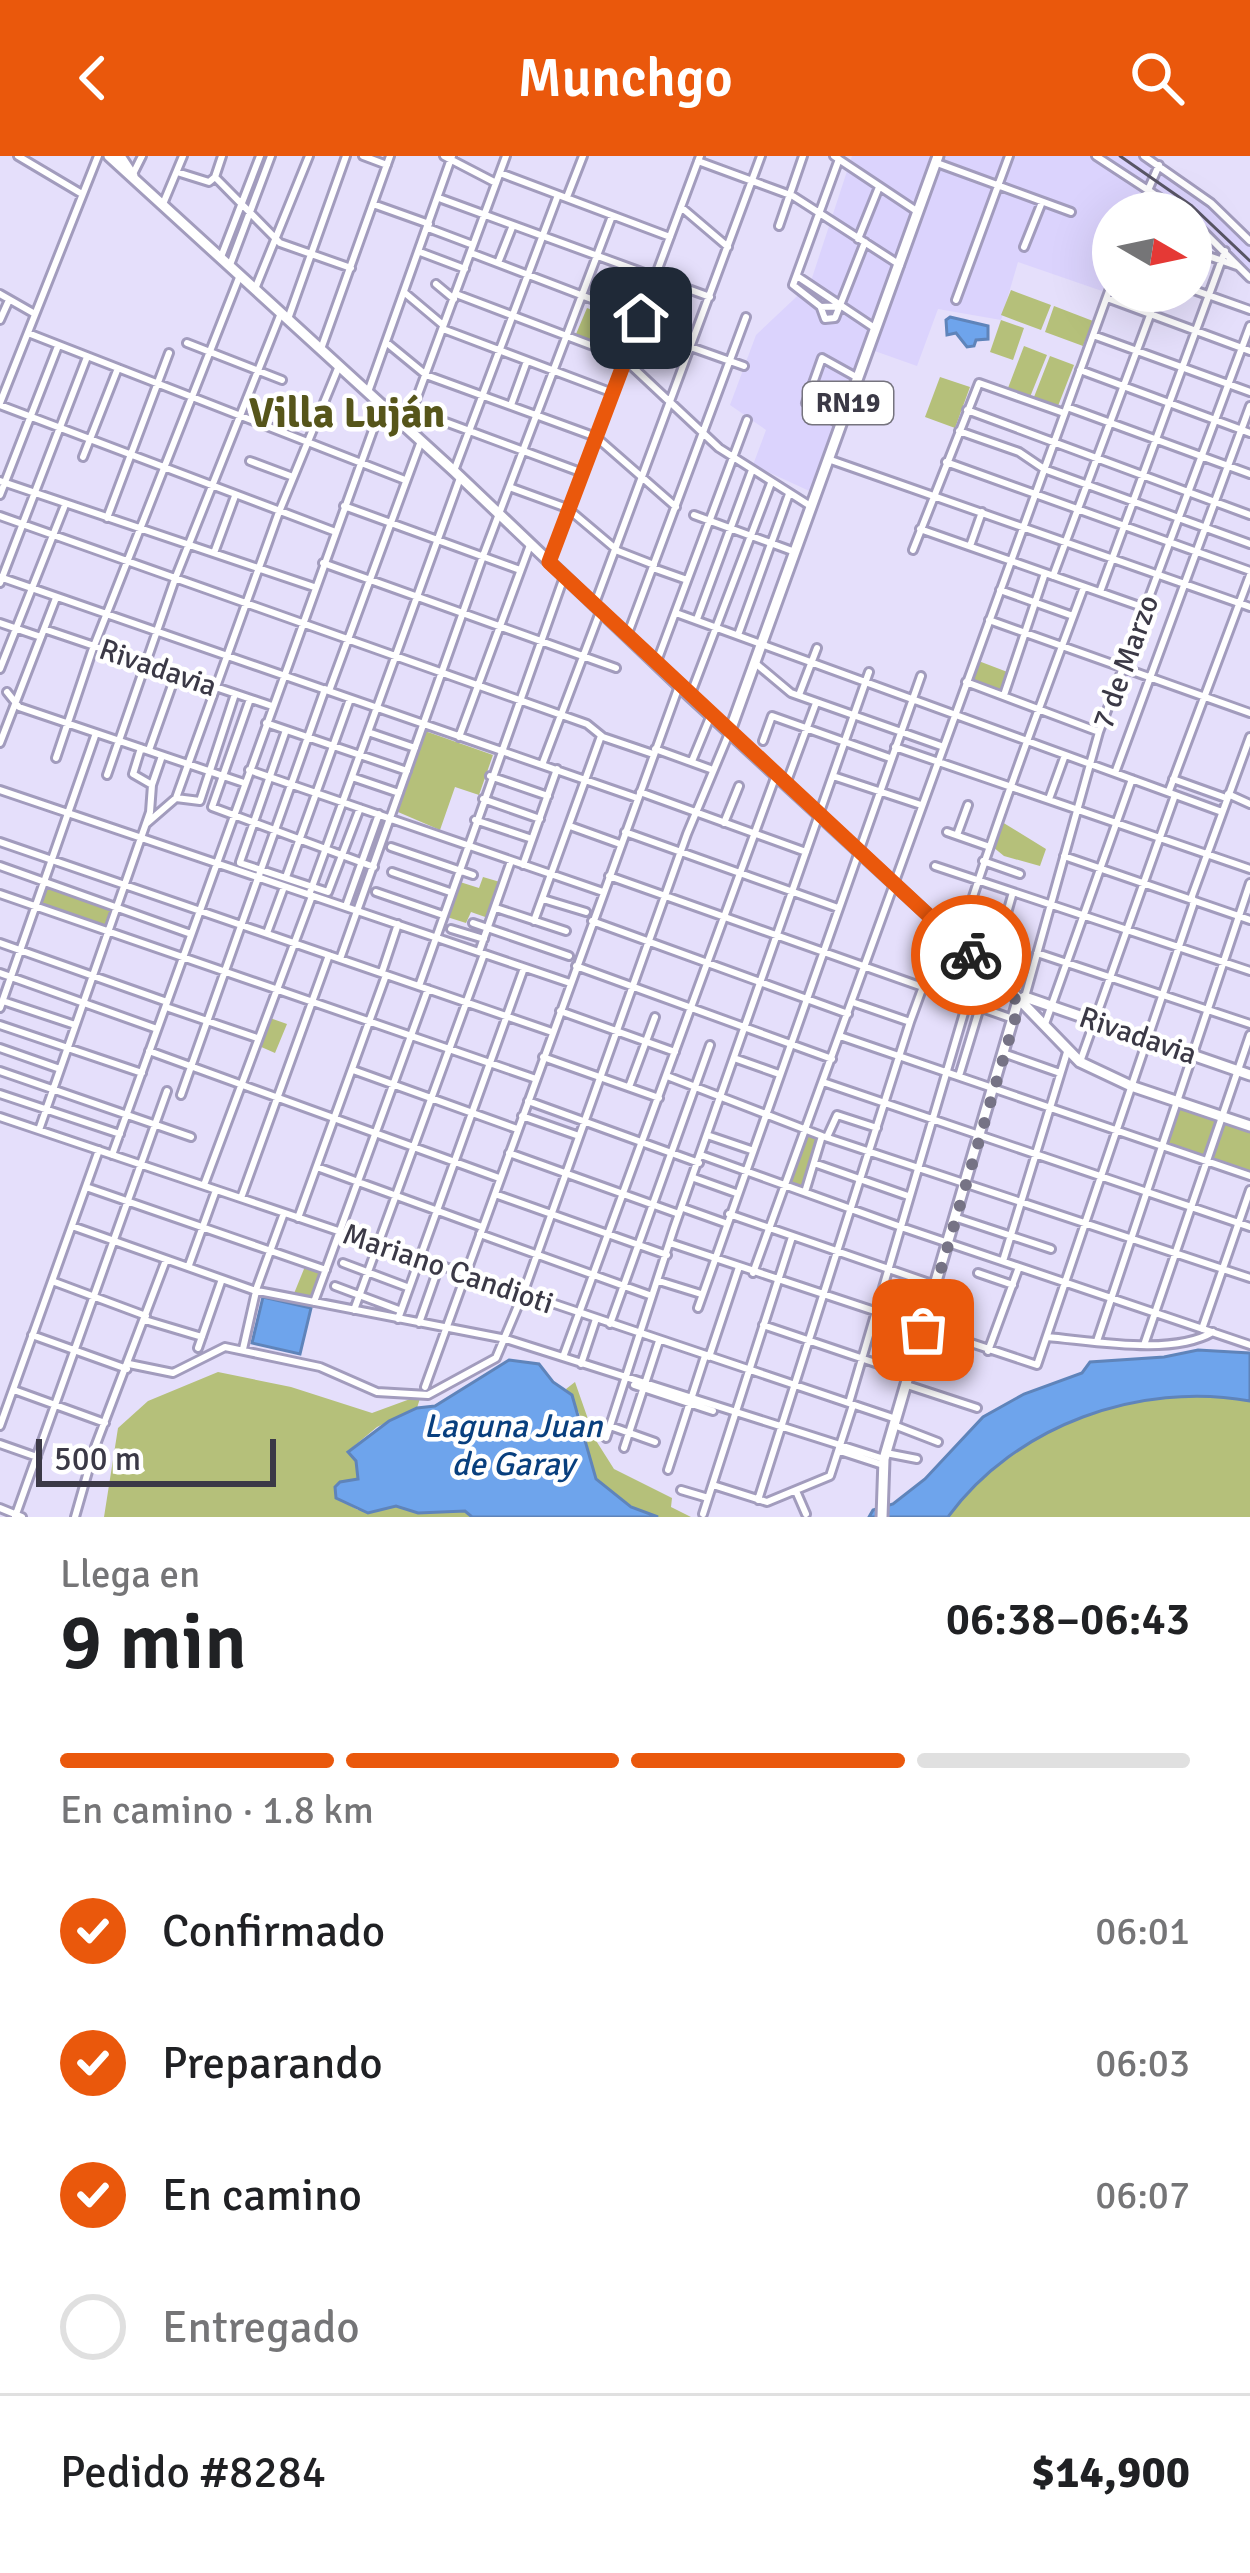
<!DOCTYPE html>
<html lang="es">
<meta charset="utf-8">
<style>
:root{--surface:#fff;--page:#f2f2f2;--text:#202124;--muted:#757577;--line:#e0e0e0;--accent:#ea580c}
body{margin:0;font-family:Signika,sans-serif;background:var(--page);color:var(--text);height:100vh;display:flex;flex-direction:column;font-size:45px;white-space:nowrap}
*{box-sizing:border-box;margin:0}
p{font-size:39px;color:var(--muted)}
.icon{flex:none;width:66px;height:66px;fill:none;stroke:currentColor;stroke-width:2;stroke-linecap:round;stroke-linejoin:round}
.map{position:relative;height:1361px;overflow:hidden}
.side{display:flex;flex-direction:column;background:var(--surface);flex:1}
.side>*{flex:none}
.needle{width:78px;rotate:99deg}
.controls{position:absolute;left:1092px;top:36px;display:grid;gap:24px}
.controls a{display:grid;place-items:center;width:120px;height:120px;border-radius:50%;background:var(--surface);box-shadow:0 12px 48px #0002;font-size:60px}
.scale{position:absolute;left:36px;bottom:30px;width:240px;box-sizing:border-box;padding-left:12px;border:6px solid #3b3946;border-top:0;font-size:33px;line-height:42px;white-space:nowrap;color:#3b3946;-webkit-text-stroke:9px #fff;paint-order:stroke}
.pin{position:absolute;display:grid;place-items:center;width:102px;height:102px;color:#fff;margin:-51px;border-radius:24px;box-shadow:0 6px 18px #0006}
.courier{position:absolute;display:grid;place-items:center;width:120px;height:120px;margin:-60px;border:9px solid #ea580c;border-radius:50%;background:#fff;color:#222;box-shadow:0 3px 15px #0007}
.overview em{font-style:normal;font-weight:600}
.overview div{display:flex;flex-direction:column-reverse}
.overview{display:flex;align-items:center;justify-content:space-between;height:204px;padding:0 60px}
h1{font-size:78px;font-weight:600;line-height:90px}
.bar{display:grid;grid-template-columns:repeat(4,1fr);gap:18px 12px;align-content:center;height:144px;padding:0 60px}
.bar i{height:15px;border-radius:9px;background:var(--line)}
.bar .current{background:var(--accent)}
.bar p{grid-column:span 4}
.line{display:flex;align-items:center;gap:30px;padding:0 60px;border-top:3px solid var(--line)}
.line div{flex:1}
ol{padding:0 60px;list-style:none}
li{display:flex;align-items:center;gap:36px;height:132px}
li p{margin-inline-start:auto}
li .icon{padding:12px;border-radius:50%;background:var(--accent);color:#fff;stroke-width:4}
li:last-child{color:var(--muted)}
li i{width:66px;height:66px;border:6px solid var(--line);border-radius:50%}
header{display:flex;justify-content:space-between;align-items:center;height:156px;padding:0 60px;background:var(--accent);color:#fff;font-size:54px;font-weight:600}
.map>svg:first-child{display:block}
.built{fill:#dbd3fd}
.green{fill:#b5c07a}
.water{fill:#6ea4ec;stroke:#5f84ba;stroke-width:3}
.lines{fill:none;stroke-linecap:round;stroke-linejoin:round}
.minor-casing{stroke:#a29cbd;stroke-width:12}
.major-casing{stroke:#a29cbd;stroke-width:15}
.minor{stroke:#fff;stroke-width:6}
.major{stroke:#fff;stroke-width:9}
.rail{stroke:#595666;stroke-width:3}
.done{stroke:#767385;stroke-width:12;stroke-dasharray:0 21.6}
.route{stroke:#ea580c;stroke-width:15}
.labels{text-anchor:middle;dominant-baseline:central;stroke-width:9;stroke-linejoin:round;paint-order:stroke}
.shield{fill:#fff;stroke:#76747e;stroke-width:3}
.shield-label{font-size:27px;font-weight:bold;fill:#3b3946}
.street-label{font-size:30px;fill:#3b3946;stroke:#fff}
.water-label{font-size:33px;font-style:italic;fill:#083f7e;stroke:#fff}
.district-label{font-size:42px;font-weight:bold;fill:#56551a;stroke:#fff}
</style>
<header><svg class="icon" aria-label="back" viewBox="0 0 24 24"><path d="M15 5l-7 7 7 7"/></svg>Munchgo<svg class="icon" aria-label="search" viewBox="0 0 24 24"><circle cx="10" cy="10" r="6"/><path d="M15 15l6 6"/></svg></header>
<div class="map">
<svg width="1250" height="1361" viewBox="0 0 1250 1361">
<rect width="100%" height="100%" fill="#e5dffb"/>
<path class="built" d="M 852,0 L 1156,0 L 1152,11 L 1204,47 L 1250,91 L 1250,119 L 1191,57 L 1145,29 L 1136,57 L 1113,57 L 1113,110 L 1102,135 L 1018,106 L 1001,164 L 938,153 L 917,210 L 869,193 L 816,338 L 753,309 L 766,274 L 730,249 L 756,179 L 810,128 Z"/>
<path class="green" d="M 1011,134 L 1051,149 L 1041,174 L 1001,159 Z
M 1054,150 L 1093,165 L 1083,190 L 1045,176 Z
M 587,152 L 627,167 L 616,194 L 576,178 Z
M 1001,164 L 1024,172 L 1013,204 L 990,196 Z
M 1024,190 L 1047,199 L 1030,241 L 1008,232 Z
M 1050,200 L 1074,209 L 1058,250 L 1034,241 Z
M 940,221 L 970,231 L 955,272 L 925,261 Z
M 976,504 L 1010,517 L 1003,537 L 968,525 Z
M 425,575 L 493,599 L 479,639 L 455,631 L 440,674 L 398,656 Z
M 1002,666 L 1046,693 L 1040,710 L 1004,700 L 993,691 Z
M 483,721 L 500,726 L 488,762 L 471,756 L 466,767 L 447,761 L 460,726 L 479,732 Z
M 46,728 L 113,751 L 105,773 L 38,749 Z
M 270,862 L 287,868 L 275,897 L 259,890 Z
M 1179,949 L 1219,962 L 1206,1001 L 1166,988 Z
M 1225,964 L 1250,972 L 1250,1016 L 1212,1004 Z
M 806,977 L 819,982 L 804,1033 L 788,1027 Z
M 306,1108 L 322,1114 L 313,1143 L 293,1140 Z
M 218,1216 L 291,1231 L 372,1257 L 421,1239 L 417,1252 L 377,1271 L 348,1295 L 356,1305 L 358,1323 L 340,1326 L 336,1342 L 358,1354 L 396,1350 L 418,1357 L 465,1355 L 472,1361 L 104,1361 L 118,1272 L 148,1245 Z
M 575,1226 L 595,1283 L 614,1313 L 672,1342 L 671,1351 L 691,1361 L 646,1361 L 596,1323 L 579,1257 L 566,1233 Z
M 1213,1238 L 1250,1245 L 1250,1361 L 948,1361 C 1006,1281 1115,1234 1213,1238 Z"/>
<path class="water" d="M 950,161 L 988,170 L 988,183 L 976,184 L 974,190 L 967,191 L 956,177 L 947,179 L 946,164 Z
M 263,1141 L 311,1152 L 300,1198 L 252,1187 Z
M 1198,1194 L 1250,1197 L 1250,1245 C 1140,1225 1015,1269 948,1361 L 869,1361 L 873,1354 L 893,1348 L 925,1323 L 983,1261 L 1024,1238 L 1082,1217 L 1090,1206 L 1164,1201 Z
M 509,1204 L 539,1208 L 553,1226 L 572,1239 L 596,1323 L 631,1351 L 658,1361 L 472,1361 L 465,1355 L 418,1357 L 396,1350 L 368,1357 L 336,1342 L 335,1331 L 340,1326 L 358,1323 L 356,1305 L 348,1296 L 389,1265 L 417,1252 L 435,1250 Z"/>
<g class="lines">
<g class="minor-casing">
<path id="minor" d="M 18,0 L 82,38
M 363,0 L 387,9
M 444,0 L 496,27
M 834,0 L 918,56
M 1096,0 L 1183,57
M 1144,0 L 1211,47 L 1250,85
M 839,3 L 793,129 L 821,151 L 841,150
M 698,5 L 793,40 L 900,109
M 937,7 L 1071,56
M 177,16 L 209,26 L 215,21 L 222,0
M 500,17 L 670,81
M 133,18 L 142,0
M 215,21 L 280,87 L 351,112
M 567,41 L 583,0
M 439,42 L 710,141
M 163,48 L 183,0
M 373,48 L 429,68
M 681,51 L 728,91
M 1138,57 L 1159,9
M 1191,63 L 1250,122
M 779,70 L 803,0
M 428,72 L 473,89
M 858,83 L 879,31
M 1024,91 L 1042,46
M 1191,94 L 1237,110
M 420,96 L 465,113
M 471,97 L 641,162
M 221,101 L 260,0
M 498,107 L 513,69
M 230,109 L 271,0
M 797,120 L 876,173
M 436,128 L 454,143
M 255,133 L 309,0
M 1191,133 L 1250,154
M 405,137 L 443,169
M 0,138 L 35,158
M 456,138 L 622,201 L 719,292 L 812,351
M 1107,142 L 1250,195
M 956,144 L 1009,0
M 821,152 L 825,163 L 835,162 L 865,86
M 288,163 L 346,0
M 0,164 L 9,144
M 637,172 L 744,210
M 443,173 L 613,237
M 28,177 L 405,324
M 1093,179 L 1250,236
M 187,187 L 282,224
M 387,187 L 426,219 L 596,281 L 676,351
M 321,193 L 390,0
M 1080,214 L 1250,277
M 368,236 L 452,0
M 0,247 L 98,0
M 0,249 L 333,375
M 511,249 L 527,205
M 1067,251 L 1250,318
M 413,254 L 583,317
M 967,254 L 1250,359
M 841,269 L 806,247 L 822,202 L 858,222
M 406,271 L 506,0
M 959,275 L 1019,296 L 1044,313 L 1250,388
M 83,301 L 118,212
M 828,303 L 1250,451
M 250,305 L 293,321
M 946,306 L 1250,415
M 454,315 L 558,39
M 0,325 L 314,431
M 512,332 L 567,352 L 618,395 L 654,409
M 0,339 L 58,190
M 344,350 L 520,414
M 694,359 L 795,396
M 0,360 L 587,568 L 603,581 L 653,598
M 107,362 L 169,197
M 920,373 L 1145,452
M 970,390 L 982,356
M 913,394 L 979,227 L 1064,257
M 214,397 L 235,340
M 549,406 L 700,0
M 323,407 L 616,512
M 653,412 L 687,424
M 1053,420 L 1159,135
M 0,421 L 637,642
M 0,427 L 87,201
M 1000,434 L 1073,460
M 1100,436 L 1225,95
M 594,450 L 761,0
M 676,457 L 1222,656
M 697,463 L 752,314
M 989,464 L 1250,557
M 0,467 L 41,481
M 44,473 L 272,550
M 738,479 L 789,338
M 627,480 L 746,161
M 754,506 L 791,537 L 941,590
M 656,508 L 747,264
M 0,513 L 65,349
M 966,526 L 1099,576
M 329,535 L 421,285
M 7,536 L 19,551 L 244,627
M 799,539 L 817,492
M 1004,539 L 1045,417
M 690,540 L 771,327
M 250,543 L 212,651 L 374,711
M 266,567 L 407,615
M 368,576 L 415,592
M 459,581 L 530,389
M 763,585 L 772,560 L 890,602
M 0,587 L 56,442
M 895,591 L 1250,713
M 141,592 L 133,618 L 152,629
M 655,593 L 713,614
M 149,594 L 176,518
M 56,602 L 92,495 L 240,119
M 692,605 L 711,559
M 542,609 L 600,456
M 249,614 L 603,736
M 1115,617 L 1250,250
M 107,619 L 175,423 L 281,157
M 490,620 L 548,640
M 833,620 L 921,649
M 352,621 L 399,637
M 1173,623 L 1226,642
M 786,628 L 816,547
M 0,634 L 570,827
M 1169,635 L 1250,419
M 640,636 L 806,696
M 1228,638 L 1250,648
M 176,642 L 200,645 L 235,538
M 483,643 L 540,663
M 1049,643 L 1065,599
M 475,664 L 532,683
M 724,667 L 739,630
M 146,668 L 176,642 L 279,356 L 339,210
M 570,670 L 620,688
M 625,676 L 838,752
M 947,676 L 987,690
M 957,679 L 968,649
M 0,686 L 552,876
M 391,691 L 473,719
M 1064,700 L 1250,764
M 983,705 L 1020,718
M 240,706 L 286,574
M 240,707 L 328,736 L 360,652
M 523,709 L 557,613
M 0,710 L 191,778
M 935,710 L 1250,815
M 392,716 L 450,736
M 609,720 L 1013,863
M 286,721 L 350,543
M 376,736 L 443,759
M 0,738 L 536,923
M 309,739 L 460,322
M 543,743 L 586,756
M 346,750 L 379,658
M 496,752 L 566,775
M 534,765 L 601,580
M 592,765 L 848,858
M 473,767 L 569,800
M 451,773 L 484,783
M 267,777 L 284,731
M 1001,778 L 1013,736
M 0,787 L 167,846
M 958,787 C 996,667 1040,549 1084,431
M 479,796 L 511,705
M 1037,797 L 1250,868
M 340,803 L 483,400 L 612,60
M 576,810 L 832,903
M 382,816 L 398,768
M 0,817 L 157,873
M 419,830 L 564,421
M 1025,841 L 1099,576 L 1250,170
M 3,845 L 75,869
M 852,846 L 910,866
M 166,851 L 257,882
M 0,852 L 96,577
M 560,855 L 675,896
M 1045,868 L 1132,623
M 0,869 L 142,917
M 840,880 L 1250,1020
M 0,892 L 60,913
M 149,895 L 499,1022
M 1006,898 L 1060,917
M 543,901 L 659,942
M 734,902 L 779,918
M 1080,906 L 1175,639
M 353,914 L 517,973
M 0,915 L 191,981
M 667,920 L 822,980 L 1250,1122
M 959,920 L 980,851
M 823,926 L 1250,1071
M 629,931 L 655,861
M 0,938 L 120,978
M 181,939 L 325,533
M 528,945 L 699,1007
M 522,960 L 579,980
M 0,961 L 896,1263
M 39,974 L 150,656 L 152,629 L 162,600
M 707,979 L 751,994
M 827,981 L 837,959 L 877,972
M 509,997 L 679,1058
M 112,999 L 382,249
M 701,999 L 901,1071 L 1250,1189
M 814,1007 L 908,1040
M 317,1011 L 482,1071
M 694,1022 L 736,1037
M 204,1029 L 312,740
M 86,1031 L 326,1114
M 805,1036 L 822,980
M 495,1038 L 667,1099
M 241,1042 L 329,799
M 683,1052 L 725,1067
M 729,1058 L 935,1129
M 298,1062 L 386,819
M 957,1062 L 1051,1093
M 72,1070 L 253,1134 L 506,1183 L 884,1303
M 480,1078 L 652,1140
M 670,1087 L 1037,1209 L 1193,749 L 1192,740 L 1250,581
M 1003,1105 L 1068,893
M 343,1107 L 407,1131
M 189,1109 L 216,1034
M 753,1117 L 1113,124
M 978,1117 L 1013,1129
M 52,1125 L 146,1160
M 659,1125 L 701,1138
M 335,1130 L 399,1154
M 314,1146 L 428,833
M 698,1152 L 921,520
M 354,1154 L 484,798
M 398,1163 L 524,812
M 145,1164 L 202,1181
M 419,1167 L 439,1110
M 610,1168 L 710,889
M 763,1169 L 908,1218
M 1202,1173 L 1250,1034
M 32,1179 L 127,1213
M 1047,1181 C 1094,1185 1172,1200 1213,1176
M 1097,1185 L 1250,727
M 1144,1189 L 1250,879
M 198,1192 L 222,1123
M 243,1193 L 257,1131 L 284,1057
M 988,1195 L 1019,1111
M 563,1201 L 776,619
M 709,1201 L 739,1111
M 129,1208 L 173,1217 L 225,1191 L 320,1211 L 377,1236 L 428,1239 L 496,1202 L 523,1138 L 687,678 L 730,575
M 581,1208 L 596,1163
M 634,1229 L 713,1255
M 907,1229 L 977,1252
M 425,1231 L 679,530
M 14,1234 L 105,1267
M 849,1247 L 979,806
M 894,1269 L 938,1286
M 0,1270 L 99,994
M 610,1270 L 655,1286
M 606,1282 L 674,1072 L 869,516
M 0,1288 L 37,1301
M 624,1292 L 659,1185
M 840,1295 L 883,1309
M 886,1297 L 917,1303
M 668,1314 L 705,1200
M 713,1329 L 767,1346 L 830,1320 L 853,1249
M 681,1334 L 708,1342
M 796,1335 L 806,1358
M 758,1344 L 910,866 L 944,773
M 0,1352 L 22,1361
M 703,1358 L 792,1081
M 15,1361 L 167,935
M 75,1361 L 95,1291 L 166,1104"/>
</g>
<g class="major-casing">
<path id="major" d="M 109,0 L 454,315 L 690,540 L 1013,837 L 1080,906 L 1131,930 L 1250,970
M 120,0 L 133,20
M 730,575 L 938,0
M 1018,845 L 1025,841 L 1250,919
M 882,1361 L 884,1303 L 1018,845"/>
</g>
<use href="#minor" class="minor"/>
<use href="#major" class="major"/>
<path class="rail" d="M 1120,0 L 1192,50 L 1250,105"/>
</g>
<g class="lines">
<path class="done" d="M 923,1174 L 1018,853 L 1013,837 L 971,799"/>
<path class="route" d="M 641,162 L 549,406 L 971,799"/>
</g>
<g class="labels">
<rect class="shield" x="803" y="226" width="90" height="42" rx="9"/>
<g class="shield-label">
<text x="848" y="247">RN19</text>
</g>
<g class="street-label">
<text transform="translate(1126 506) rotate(-70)">7 de Marzo</text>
<text transform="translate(158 512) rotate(19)">Rivadavia</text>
<text transform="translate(1138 880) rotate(19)">Rivadavia</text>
<text transform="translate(448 1113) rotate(19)">Mariano Candioti</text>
</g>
<g class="water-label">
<text x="513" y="1270">Laguna Juan<tspan x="513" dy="38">de Garay</tspan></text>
</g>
<g class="district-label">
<text x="347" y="257">Villa Luján</text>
</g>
</g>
</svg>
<div class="controls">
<a><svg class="needle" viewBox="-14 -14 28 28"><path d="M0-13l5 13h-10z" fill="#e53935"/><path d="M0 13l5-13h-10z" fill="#757577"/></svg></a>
</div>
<div class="scale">500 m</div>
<div class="pin" style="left:923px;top:1174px;background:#ea580c"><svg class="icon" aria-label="bag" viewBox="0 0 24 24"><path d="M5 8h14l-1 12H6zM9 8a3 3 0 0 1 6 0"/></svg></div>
<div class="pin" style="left:641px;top:162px;background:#1f2937"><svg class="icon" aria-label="home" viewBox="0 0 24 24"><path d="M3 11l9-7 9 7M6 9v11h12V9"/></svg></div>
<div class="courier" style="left:971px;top:799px"><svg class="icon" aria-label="bike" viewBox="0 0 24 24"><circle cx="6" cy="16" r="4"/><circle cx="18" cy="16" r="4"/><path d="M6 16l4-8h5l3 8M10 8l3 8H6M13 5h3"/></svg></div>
</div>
<section class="side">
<div class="overview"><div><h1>9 min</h1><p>Llega en</p></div><em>06:38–06:43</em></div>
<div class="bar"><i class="current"></i><i class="current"></i><i class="current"></i><i></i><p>En camino · 1.8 km</p></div>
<ol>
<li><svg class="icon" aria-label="check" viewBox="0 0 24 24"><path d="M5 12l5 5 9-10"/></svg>Confirmado<p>06:01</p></li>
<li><svg class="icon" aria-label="check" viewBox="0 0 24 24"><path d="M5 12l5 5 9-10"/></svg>Preparando<p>06:03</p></li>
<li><svg class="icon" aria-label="check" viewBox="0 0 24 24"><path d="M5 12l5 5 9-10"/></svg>En camino<p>06:07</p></li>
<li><i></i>Entregado</li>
</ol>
<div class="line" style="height:156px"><div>Pedido #8284</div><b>$14,900</b></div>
</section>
